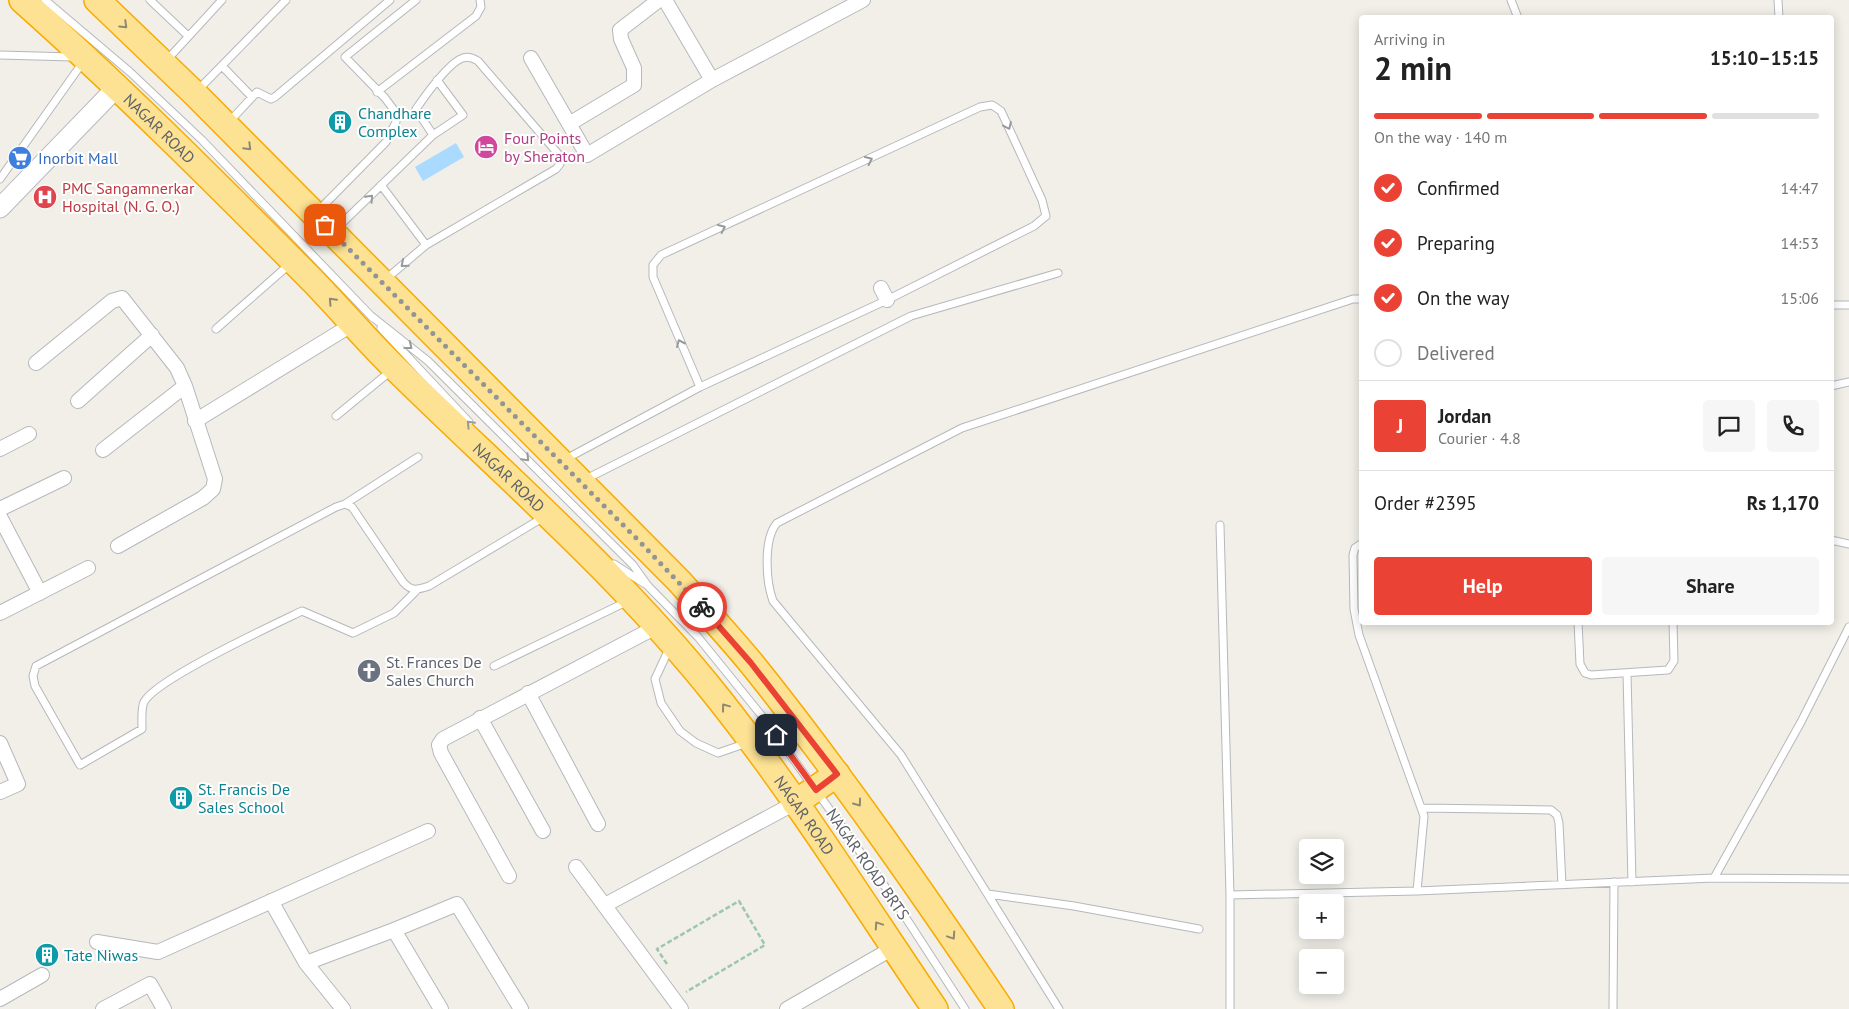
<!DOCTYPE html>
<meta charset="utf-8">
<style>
:root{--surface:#fff;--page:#f6f6f6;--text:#222;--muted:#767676;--line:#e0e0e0;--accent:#ea4335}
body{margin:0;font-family:"PT Sans",sans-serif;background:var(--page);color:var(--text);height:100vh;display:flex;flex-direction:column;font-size:19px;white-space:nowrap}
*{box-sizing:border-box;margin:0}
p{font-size:16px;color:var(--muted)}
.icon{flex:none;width:28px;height:28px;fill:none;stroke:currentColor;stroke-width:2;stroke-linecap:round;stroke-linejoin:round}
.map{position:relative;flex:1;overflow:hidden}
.panel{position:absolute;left:1359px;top:15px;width:475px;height:610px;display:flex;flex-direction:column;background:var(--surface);border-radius:5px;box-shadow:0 2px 12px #0003}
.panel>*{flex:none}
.buttons{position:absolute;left:1299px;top:839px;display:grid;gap:10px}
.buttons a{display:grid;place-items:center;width:45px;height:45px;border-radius:5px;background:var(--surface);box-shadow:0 2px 12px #0003;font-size:25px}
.pin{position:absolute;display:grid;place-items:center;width:42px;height:42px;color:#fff;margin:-21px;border-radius:10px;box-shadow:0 2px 8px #0006}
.courier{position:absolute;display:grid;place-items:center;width:50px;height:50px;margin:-25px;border:4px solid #ea4335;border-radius:50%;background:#fff;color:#222;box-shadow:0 1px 6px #0007}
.head em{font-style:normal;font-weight:700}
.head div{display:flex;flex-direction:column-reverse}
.head{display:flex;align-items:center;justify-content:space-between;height:85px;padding:0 15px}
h1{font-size:32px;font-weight:700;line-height:38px}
.bar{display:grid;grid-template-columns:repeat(4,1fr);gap:8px 5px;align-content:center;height:60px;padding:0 15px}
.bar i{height:6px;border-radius:4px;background:var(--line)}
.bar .selected{background:var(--accent)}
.bar p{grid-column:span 4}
.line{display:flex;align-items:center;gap:12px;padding:0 15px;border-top:1px solid var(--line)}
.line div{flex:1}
.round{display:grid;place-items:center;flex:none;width:52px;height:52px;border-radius:5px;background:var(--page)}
ol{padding:0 15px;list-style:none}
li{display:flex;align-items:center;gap:15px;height:55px}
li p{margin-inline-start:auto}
li .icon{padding:5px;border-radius:50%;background:var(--accent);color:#fff;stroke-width:4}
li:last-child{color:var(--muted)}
li i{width:28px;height:28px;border:2px solid var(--line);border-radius:50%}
.action{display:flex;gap:10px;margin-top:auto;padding:10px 15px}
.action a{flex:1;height:58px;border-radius:5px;background:var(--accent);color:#fff;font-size:20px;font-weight:700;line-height:58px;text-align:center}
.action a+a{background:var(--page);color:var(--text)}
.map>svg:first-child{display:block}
.water{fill:#aadaff}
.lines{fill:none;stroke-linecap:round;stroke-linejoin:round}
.lane-casing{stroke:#b5b8bc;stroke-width:9}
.street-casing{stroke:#b5b8bc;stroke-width:16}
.secondary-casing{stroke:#b6babf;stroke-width:21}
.highway-casing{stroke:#f9ab00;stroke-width:28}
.path{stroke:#9cc7a9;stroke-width:2.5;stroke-dasharray:5 2.5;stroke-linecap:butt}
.lane{stroke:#fff;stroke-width:7}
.street{stroke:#fff;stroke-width:14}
.secondary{stroke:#fff;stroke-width:19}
.highway{stroke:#fde293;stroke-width:25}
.oneway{stroke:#8e8975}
.oneway2{stroke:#979a9d}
.done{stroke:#929495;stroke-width:5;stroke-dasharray:0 9}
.route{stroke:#ea4335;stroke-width:6}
.labels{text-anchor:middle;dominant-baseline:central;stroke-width:4;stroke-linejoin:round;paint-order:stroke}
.culture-label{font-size:16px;fill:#0d838f;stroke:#fff;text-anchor:start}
.street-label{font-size:16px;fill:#5f6368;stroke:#fff}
.hotel-label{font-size:16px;fill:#b23c85;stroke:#fff;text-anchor:start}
.shop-label{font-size:16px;fill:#366cbe;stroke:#fff;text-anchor:start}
.health-label{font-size:16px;fill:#be3a42;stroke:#fff;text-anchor:start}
.worship-label{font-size:16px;fill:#5b616d;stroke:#fff;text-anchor:start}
</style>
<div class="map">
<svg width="1849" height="1009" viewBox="0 0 1849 1009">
<rect width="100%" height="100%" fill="#f1efe8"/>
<path class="water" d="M 456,143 L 464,157 L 423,181 L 415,167 Z"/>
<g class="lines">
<g class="lane-casing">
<path id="lane" d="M 45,0 L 130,72 L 202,140 L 373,318
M 150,0 L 187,35
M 1511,0 L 1518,18
M 1778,0 L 1779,18
M 0,55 L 73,57
M 166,61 L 222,0
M 222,66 L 252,97
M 197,91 L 286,0
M 377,92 L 476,16 L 481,7 L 480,0
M 229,122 L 257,92 L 271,99 L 275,97 L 390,0
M 433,135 L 463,115 L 437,80
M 0,179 L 83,62
M 381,185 L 426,245
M 317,212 L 386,142 L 396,122 L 394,110 L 385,98 L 345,57 L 416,0
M 336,229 L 433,135 L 416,109 C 425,96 449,62 463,58 C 468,56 473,58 478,61 L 560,156 L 560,164 L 556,169 L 426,245 L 386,279
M 1831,305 L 1849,305
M 370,315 L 428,361 L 633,565 L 648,586 L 698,637 L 766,721 L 891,895 L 965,1009
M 381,328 L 469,422
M 216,329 L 291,263
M 1831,386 L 1849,382
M 336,416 L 392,370
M 564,460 L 700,387 L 887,300 L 1034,226 L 1046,216 L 1042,200 L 1001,111 L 992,105 L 980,107 L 661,255 L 653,265 L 653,277 L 700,387
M 586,479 L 911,316 L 1058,273
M 345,504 L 418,457
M 1220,525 L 1230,895 L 1417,891
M 1831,540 L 1849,544
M 1361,544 L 1355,548 L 1353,555 L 1354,609 L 1359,635 L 1424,816 L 1417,891 L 1714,878 L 1849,879
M 614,564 L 645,584
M 416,591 L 394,613 L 353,633 L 302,611 C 273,625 156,679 144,702 C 141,708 142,721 142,729 L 80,765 L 35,686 L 33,676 L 36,666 L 336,507 L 345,504 L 352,507 L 403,582 C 412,592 417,590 429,586 L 544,517
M 1578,622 L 1580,664 L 1585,673 L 1591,675 L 1668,670 L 1674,661 L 1673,622
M 670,647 L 655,679 L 661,703 L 680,731 L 696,743 L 718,753 L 747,743
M 494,666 L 628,601
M 1627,673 L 1632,882
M 1422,808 L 1551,810 L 1557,815 L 1559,823 L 1562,885
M 1714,878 L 1801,722 L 1849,627
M 988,894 L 1074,906 L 1199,929
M 1230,895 L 1230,1009
M 1059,1009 L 901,755 L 773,601 C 766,582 763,539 777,523 L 962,428 L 1353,299 L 1361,299
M 1613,1009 L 1614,882"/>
</g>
<g class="street-casing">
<path id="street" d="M 665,0 L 712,80
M 531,58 L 587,155 L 712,80 L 863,0
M 569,124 L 634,85 L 634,68 L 621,39 L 620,30 L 659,0
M 881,288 L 887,300
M 36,363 L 112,301 L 122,298 L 177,368 L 185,386 L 215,479 L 213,489 L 203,498 L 118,546
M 78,401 L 152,335
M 195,421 L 353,324
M 0,449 L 29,434
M 103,450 L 185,386
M 0,509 L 64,478
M 0,517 L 40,593
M 0,613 L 88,568
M 528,693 L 598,824
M 480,718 L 543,831
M 0,743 L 18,784 L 0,792
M 576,867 L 681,1009
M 509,876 L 441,753 L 439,745 L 443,739 L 656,627
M 271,901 L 306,963 L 343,1009
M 605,905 L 795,803
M 394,930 L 441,1009
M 97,942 L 158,952 L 428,831
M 306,963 L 394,930 L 457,904 L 521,1009
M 0,999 L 42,975
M 103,1009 L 150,984 L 164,1009
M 787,1009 L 893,948"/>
</g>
<g class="secondary-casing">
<path id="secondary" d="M 0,208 L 118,86"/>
</g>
<g class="highway-casing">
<g id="highway">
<path id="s1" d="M 22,0 C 123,90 218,185 313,281 C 342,311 368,342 398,371 C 505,476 621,576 715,694 C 795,794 863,903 935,1009"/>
<path d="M 97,0 L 195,94 L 679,581 C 704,609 729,636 752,664 C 841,775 922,892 1001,1009"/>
<path d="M 795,803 L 837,774"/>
</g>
</g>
<path class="path" d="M 667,964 L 657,949 L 739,901 L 765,945 L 686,992"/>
<use href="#lane" class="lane"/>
<use href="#street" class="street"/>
<use href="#secondary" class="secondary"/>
<use href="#highway" class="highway"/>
</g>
<defs><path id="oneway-chevron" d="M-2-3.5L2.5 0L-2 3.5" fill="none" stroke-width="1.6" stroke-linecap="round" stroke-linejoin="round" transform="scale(1.25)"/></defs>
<g class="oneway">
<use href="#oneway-chevron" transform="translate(124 25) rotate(44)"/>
<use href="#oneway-chevron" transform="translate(248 147) rotate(45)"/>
<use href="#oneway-chevron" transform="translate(332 301) rotate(-133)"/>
<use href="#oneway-chevron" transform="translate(725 707) rotate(-127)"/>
<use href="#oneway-chevron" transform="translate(858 803) rotate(54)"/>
<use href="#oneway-chevron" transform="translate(878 925) rotate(-124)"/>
<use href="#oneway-chevron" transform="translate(952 936) rotate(56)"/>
</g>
<g class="oneway2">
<use href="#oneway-chevron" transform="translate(1008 126) rotate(65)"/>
<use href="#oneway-chevron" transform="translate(869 160) rotate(-25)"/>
<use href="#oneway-chevron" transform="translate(370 198) rotate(-47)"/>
<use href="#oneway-chevron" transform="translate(722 228) rotate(-25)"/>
<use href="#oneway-chevron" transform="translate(404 264) rotate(140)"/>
<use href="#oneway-chevron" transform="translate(680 343) rotate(-114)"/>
<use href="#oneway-chevron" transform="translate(409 346) rotate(38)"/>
<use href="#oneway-chevron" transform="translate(470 424) rotate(-134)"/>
<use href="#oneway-chevron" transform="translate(526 458) rotate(45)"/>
</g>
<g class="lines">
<path class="done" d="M 325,225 L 642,544 L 702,607"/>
<path class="route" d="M 702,607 L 751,663 L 837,774 L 816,790 L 776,735"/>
</g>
<defs>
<g id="building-disc" transform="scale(1.25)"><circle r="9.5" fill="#0f9aa8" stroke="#fff"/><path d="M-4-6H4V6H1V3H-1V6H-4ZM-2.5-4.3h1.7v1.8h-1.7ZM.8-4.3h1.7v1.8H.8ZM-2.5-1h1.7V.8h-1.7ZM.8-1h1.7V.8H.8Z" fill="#fff"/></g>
<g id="hotel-disc" transform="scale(1.25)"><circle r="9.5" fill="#d1479c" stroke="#fff"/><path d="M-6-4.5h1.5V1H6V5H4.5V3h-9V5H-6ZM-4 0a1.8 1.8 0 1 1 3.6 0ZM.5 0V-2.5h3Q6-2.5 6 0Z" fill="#fff"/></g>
<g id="supermarket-disc" transform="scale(1.25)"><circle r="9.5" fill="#3f7fe0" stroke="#fff"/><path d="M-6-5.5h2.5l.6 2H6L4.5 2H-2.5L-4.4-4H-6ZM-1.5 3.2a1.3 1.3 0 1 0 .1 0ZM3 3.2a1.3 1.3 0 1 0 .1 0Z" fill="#fff"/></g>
<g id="hospital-disc" transform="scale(1.25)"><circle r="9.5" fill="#e0444e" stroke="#fff"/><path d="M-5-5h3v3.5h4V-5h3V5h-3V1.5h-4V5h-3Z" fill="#fff"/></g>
<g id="church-disc" transform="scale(1.25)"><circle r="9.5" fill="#6b7280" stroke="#fff"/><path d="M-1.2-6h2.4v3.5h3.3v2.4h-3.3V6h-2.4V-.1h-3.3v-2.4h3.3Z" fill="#fff"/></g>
</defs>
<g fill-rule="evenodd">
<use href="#building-disc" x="340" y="122"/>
<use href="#hotel-disc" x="486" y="147"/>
<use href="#supermarket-disc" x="20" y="158"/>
<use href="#hospital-disc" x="45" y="197"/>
<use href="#church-disc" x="369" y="671"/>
<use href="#building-disc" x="181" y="798"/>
<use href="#building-disc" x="47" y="955"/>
</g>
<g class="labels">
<g class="culture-label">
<text x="358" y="113">Chandhare<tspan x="358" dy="18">Complex</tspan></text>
<text x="198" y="789">St. Francis De<tspan x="198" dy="18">Sales School</tspan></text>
<text x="64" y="955">Tate Niwas</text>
</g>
<g class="street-label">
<text stroke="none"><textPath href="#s1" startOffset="188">NAGAR ROAD</textPath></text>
<text stroke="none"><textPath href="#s1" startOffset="682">NAGAR ROAD</textPath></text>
<text stroke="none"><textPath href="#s1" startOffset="1132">NAGAR ROAD</textPath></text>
<text transform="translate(868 864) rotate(55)">NAGAR ROAD BRTS</text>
</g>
<g class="hotel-label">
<text x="504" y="138">Four Points<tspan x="504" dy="18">by Sheraton</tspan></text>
</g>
<g class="shop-label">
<text x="38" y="158">Inorbit Mall</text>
</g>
<g class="health-label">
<text x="62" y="188">PMC Sangamnerkar<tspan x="62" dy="18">Hospital (N. G. O.)</tspan></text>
</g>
<g class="worship-label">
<text x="386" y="662">St. Frances De<tspan x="386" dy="18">Sales Church</tspan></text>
</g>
</g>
</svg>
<div class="buttons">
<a><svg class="icon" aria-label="layers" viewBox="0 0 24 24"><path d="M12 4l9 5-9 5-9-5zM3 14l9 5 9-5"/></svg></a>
<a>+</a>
<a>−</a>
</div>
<div class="pin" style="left:325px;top:225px;background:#ea580c"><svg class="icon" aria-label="bag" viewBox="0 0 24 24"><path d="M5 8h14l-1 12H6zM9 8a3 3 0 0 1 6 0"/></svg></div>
<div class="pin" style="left:776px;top:735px;background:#1f2937"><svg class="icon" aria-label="home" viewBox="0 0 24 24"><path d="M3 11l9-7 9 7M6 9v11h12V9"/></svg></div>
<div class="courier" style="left:702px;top:607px"><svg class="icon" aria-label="bike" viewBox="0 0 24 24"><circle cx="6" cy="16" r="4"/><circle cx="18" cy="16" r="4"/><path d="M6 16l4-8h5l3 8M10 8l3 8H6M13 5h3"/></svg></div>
<section class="panel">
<div class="head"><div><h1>2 min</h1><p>Arriving in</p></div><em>15:10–15:15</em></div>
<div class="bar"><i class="selected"></i><i class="selected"></i><i class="selected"></i><i></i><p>On the way · 140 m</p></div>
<ol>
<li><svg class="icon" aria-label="check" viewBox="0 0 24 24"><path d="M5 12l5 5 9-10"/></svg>Confirmed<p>14:47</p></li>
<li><svg class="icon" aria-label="check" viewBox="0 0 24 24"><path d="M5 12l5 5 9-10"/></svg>Preparing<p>14:53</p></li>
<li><svg class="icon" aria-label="check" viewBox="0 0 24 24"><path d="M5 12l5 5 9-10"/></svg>On the way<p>15:06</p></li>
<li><i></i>Delivered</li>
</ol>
<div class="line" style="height:90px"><b class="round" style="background:var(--accent);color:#fff">J</b><div><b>Jordan</b><p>Courier · 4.8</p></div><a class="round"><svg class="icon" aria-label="chat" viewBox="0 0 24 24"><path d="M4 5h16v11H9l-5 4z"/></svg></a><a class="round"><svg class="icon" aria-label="phone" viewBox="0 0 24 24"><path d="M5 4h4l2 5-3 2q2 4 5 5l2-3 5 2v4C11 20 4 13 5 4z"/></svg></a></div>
<div class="line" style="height:65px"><div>Order #2395</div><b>Rs 1,170</b></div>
<div class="action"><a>Help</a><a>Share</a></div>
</section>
</div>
